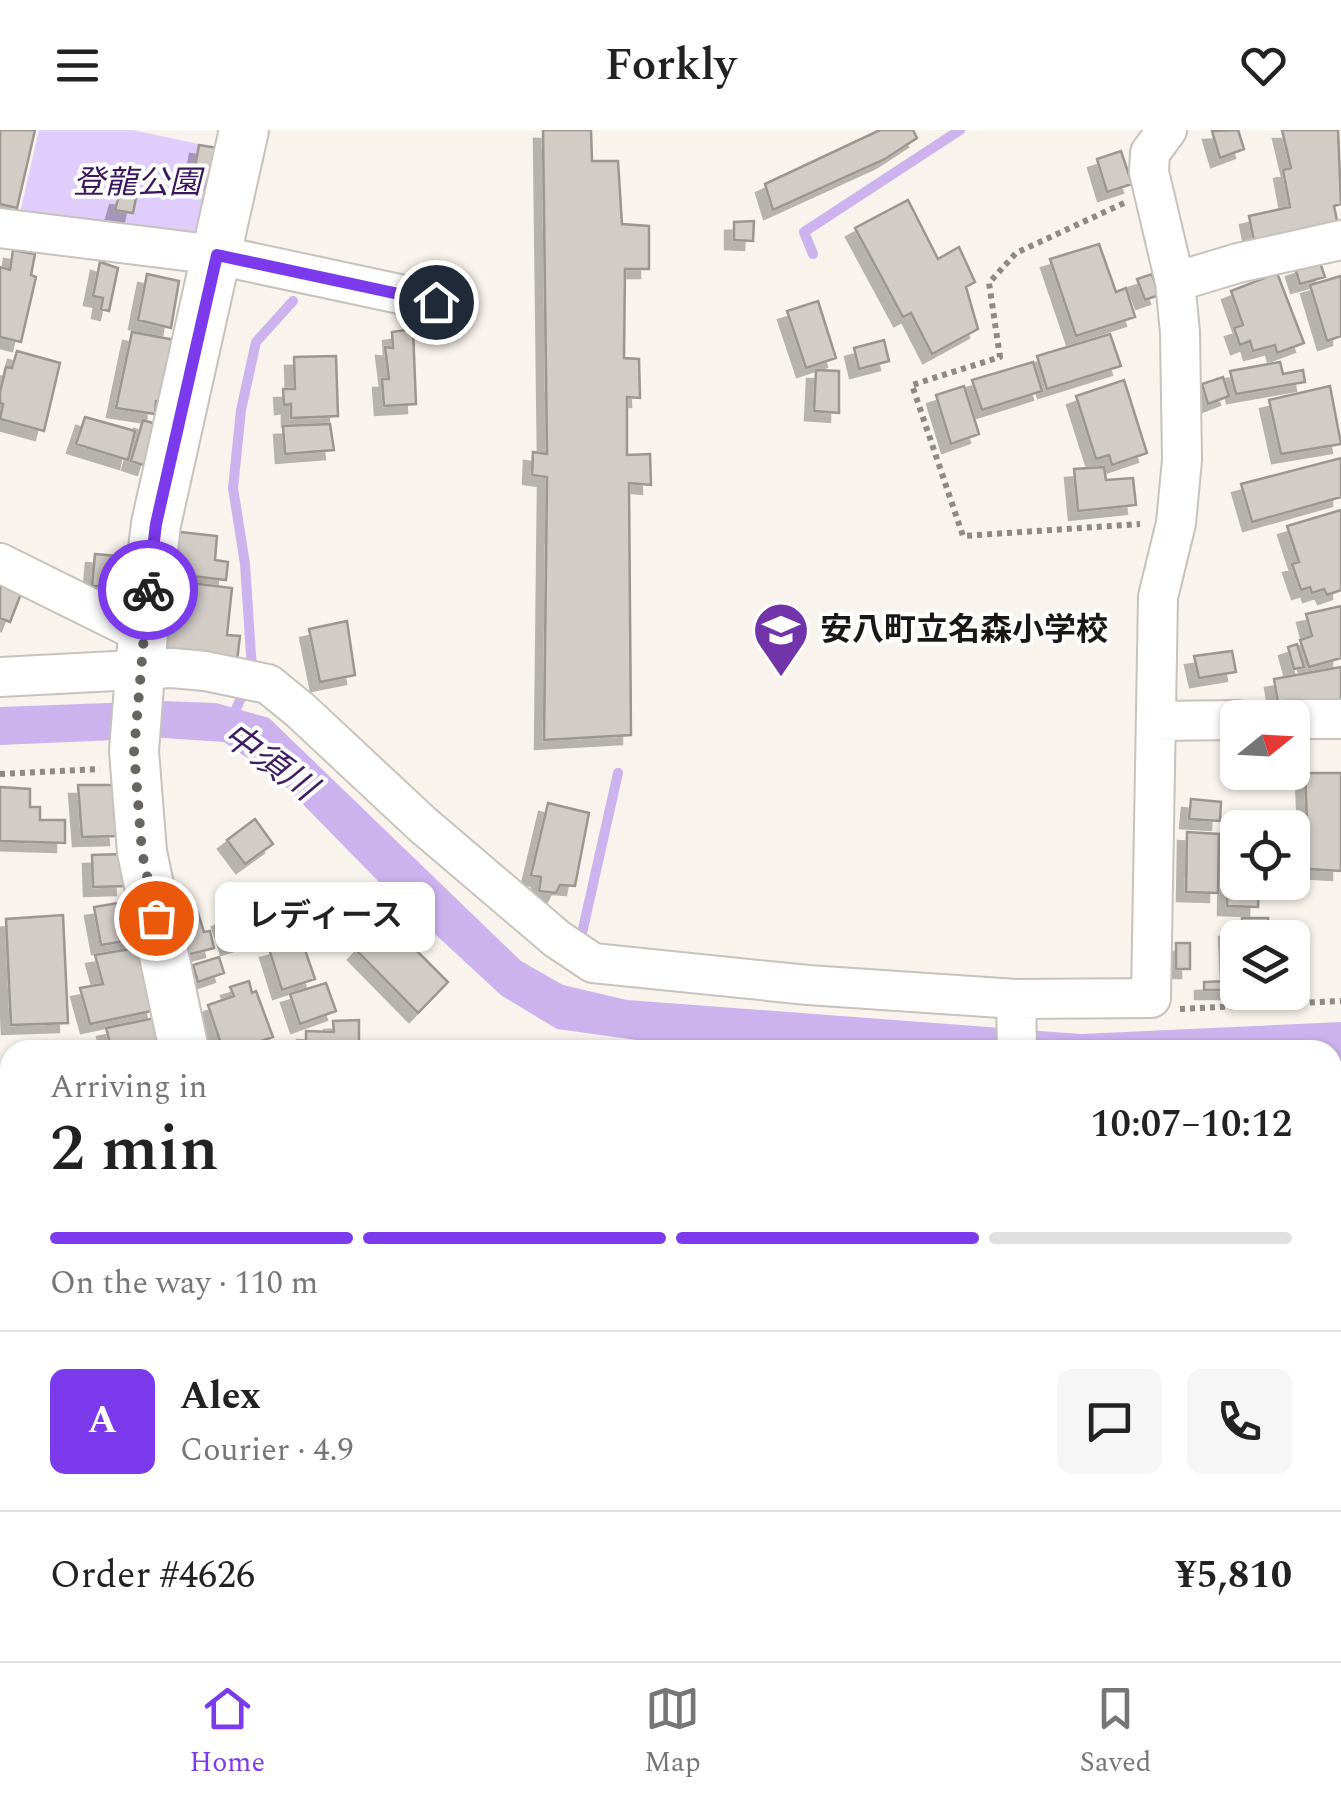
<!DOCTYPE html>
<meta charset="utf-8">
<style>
:root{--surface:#fff;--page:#f6f6f6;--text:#222;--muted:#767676;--line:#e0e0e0;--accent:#7c3aed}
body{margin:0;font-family:Spectral,"Noto Sans JP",serif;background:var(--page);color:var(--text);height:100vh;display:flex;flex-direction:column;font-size:38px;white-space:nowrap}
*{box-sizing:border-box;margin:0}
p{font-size:32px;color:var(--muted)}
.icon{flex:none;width:55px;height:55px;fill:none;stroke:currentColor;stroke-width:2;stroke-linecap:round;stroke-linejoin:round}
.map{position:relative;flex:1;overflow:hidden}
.sheet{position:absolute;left:0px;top:910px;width:1342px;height:622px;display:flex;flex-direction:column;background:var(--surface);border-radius:30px 30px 0 0;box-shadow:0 2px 8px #0004}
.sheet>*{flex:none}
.needle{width:65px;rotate:72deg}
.fabs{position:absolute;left:1220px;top:570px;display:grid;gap:20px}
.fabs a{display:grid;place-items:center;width:90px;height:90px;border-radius:15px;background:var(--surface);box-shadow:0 2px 8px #0004;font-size:50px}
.pin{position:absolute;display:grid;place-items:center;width:85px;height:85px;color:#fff;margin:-42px;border:5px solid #fff;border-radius:50%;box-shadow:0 2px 10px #0007}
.courier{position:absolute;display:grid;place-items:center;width:100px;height:100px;margin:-50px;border:8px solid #7c3aed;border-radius:50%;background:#fff;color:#222;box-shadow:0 2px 12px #0007}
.bubble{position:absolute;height:70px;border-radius:15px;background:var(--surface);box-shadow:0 2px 8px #0004;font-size:32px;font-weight:600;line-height:70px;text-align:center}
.headline em{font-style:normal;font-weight:600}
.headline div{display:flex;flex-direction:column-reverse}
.headline{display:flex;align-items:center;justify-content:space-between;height:170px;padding:0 50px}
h1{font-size:65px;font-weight:600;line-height:75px}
.bar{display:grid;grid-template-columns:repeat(4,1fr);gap:15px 10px;align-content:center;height:120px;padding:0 50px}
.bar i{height:12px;border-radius:8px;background:var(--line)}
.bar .on{background:var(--accent)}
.bar p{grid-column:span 4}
.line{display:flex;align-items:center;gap:25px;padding:0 50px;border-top:2px solid var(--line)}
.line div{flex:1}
.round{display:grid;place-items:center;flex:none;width:105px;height:105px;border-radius:15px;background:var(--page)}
header{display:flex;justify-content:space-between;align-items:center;height:130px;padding:0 50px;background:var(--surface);font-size:45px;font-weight:600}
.tab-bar{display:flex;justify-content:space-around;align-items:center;height:140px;border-top:2px solid var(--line);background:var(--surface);font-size:28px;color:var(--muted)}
.tab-bar a{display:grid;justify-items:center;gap:5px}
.tab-bar .on{color:var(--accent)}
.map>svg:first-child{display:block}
.green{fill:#e0cdfc}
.water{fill:#ccb3ee}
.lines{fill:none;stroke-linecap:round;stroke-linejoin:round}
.stream{stroke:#ccb3ee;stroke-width:10}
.building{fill:#d1ccc6;stroke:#9b9690;stroke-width:2.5;filter:url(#shadow)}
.minor-casing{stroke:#c7c2bc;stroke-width:42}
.tertiary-casing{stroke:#c7c2bc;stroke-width:52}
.path{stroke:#8d8984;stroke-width:6;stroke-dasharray:5 5;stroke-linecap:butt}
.minor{stroke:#fff;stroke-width:38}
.tertiary{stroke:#fff;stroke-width:48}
.done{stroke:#686561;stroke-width:10;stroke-dasharray:0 18}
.route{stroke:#7c3aed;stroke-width:12}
.labels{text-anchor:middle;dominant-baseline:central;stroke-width:8;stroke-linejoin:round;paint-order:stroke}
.park-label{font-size:32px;font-style:italic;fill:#3a175b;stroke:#fff}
.poi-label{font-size:32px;font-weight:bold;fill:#1a1816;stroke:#fff;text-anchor:start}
.water-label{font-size:35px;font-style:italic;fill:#401e61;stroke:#fff}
</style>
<header><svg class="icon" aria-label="menu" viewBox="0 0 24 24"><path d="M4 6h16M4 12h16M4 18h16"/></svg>Forkly<svg class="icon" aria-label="heart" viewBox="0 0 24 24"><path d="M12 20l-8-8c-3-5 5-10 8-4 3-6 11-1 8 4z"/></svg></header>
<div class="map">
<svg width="1341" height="1531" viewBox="0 0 1341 1531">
<defs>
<filter id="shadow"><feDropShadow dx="-9" dy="9" stdDeviation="0" flood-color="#0004"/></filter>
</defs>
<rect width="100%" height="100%" fill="#f8f3ec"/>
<path class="green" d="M 39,0 L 133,0 L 231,21 L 210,115 L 19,87 Z"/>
<path class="water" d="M 163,571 L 216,573 L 269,588 L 521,831 L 563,855 L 627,870 L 1081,904 L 1341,892 L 1341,935 L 1333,935 L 1332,920 L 763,920 L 651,912 L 557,899 L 502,866 L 384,757 L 279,650 L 224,612 L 163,608 L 0,615 L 0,577 Z"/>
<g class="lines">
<path class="stream" d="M 813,124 L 804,102 L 960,0
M 252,540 L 245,434 L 233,358 L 241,280 L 256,212 L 293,171
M 231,590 L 245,559
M 580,812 L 618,643
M 1332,1347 L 1341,1348
M 170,1522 L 172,1531
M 1237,1529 L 1238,1522"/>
</g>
<path class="building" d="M 0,0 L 35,0 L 17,78 L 0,74 Z
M 543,0 L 591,0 L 592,31 L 618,31 L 622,94 L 649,96 L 649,139 L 625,139 L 624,228 L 639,229 L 640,268 L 627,267 L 627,325 L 650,324 L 651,355 L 629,353 L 631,605 L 544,610 L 547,347 L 532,345 L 533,322 L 547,324 Z
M 880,0 L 913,0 L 917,8 L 885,29 L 773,80 L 765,54 Z
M 1238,0 L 1244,19 L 1220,28 L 1212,1 Z
M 1282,0 L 1338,0 L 1341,74 L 1334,76 L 1339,100 L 1254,111 L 1249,86 L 1290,77 L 1283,40 L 1291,38 Z
M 199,15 L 218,18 L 213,51 L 193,48 Z
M 1121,21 L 1132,54 L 1107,62 L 1097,29 Z
M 119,66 L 136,68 L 133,83 L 115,80 Z
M 908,70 L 938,129 L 959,117 L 975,152 L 966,157 L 978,199 L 932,224 L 911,183 L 903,187 L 855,98 Z
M 754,91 L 753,111 L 734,110 L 734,92 Z
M 1099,114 L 1116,162 L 1126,158 L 1135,187 L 1076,206 L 1050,129 Z
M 13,120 L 35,124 L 31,145 L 36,147 L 21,212 L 0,207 L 0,137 L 10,140 Z
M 1319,130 L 1325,147 L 1300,154 L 1295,138 Z
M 100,132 L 118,138 L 109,181 L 101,179 L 103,168 L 93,166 Z
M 1277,143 L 1304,213 L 1277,223 L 1275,215 L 1253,221 L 1250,211 L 1240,215 L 1234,198 L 1243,195 L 1231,161 Z
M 147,144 L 179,151 L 171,198 L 138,190 Z
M 1152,144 L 1159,165 L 1145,170 L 1137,149 Z
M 1341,146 L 1341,206 L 1327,211 L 1310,155 Z
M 818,171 L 836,228 L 806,238 L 787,181 Z
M 413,199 L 416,274 L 384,276 L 382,249 L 389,249 L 385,217 L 393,218 L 392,202 Z
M 132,202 L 175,210 L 165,271 L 156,271 L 155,284 L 116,278 Z
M 1110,204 L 1121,236 L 1047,259 L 1037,226 Z
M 884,210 L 889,231 L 859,239 L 854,218 Z
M 17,221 L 60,233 L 44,301 L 0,289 L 3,274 L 0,273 L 0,262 L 6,237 L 12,238 Z
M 336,226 L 338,286 L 291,288 L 291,274 L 284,275 L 283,259 L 295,259 L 294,227 Z
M 1033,232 L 1042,261 L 982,280 L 972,250 Z
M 1280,232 L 1283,244 L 1303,240 L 1305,252 L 1236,264 L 1230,241 Z
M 816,240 L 839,241 L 839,283 L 814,281 Z
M 1223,247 L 1229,266 L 1208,274 L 1202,254 Z
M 1124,250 L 1147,323 L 1112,335 L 1109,325 L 1096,329 L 1076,266 Z
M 964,256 L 979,304 L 951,314 L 936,265 Z
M 1330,256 L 1341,314 L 1281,324 L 1269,270 Z
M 85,287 L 135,301 L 128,330 L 76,314 Z
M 143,290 L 159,295 L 146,336 L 131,331 Z
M 330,294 L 334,320 L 285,324 L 283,296 Z
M 1341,328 L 1341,367 L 1252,392 L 1241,354 Z
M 1104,337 L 1106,350 L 1133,348 L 1136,375 L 1078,381 L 1074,339 Z
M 1341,380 L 1341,460 L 1327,465 L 1324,459 L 1312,463 L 1310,457 L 1301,460 L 1292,434 L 1299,432 L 1287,396 Z
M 171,401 L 217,406 L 215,430 L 228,432 L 226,450 L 166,443 Z
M 95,424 L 127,427 L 124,457 L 92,456 Z
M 166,450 L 232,458 L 227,505 L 240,506 L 237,531 L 158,522 Z
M 0,454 L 21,464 L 10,492 L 0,488 Z
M 1341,476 L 1341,528 L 1309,537 L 1300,510 L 1312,506 L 1306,484 Z
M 347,491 L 355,545 L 320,552 L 309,499 Z
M 1297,514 L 1304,537 L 1294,539 L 1288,517 Z
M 1232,521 L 1236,542 L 1199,548 L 1194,526 Z
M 1341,537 L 1341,573 L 1278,573 L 1274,549 Z
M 1305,643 L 1341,643 L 1341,741 L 1309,739 Z
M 78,655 L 113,655 L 118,706 L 82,707 Z
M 0,657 L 30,659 L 30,677 L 40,677 L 40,690 L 65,690 L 65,713 L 0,711 Z
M 1191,669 L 1221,672 L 1220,691 L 1189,689 Z
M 548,673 L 589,683 L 575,756 L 560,755 L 556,763 L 539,761 L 541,747 L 531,745 Z
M 255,689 L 273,714 L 245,734 L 227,710 Z
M 1187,702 L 1219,704 L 1218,763 L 1186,762 Z
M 1228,710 L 1238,710 L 1238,752 L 1259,752 L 1258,777 L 1227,776 Z
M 122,724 L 125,756 L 93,757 L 92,725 Z
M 131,771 L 137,809 L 101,815 L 94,777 Z
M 268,772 L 277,801 L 230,816 L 221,788 Z
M 195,774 L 204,802 L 210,801 L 214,818 L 183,826 L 174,781 Z
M 63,785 L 68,893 L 11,895 L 6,789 Z
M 1242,788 L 1268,788 L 1269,808 L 1238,808 L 1238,842 L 1230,842 L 1228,798 L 1242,798 Z
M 386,790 L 448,852 L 418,883 L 357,821 Z
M 302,811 L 315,849 L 282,860 L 269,819 Z
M 1176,813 L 1190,813 L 1190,839 L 1176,839 Z
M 142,817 L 156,880 L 90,894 L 80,858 L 103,854 L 95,825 Z
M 219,827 L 224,843 L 198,852 L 193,835 Z
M 249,851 L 252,863 L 256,861 L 273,907 L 236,920 L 223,920 L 208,875 L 234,866 L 230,857 Z
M 1231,851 L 1231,860 L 1204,860 L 1204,852 Z
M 326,853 L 336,881 L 300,894 L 290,864 Z
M 155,888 L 165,920 L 112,920 L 106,898 Z
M 359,890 L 359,920 L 306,920 L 306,901 L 334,902 L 333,891 Z
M 10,1027 L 10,1090 L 0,1091 L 0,1029 Z
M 1332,1240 L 1341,1244 L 1341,1279 L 1332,1275 Z
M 0,1309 L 10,1309 L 10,1360 L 0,1361 Z
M 0,1401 L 7,1401 L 10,1517 L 0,1518 Z
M 387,1522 L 451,1522 L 453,1531 L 388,1531 Z
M 637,1522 L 691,1522 L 699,1530 L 633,1531 Z
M 969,1522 L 978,1522 L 985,1528 L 989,1522 L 1013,1522 L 1024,1531 L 964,1531 Z
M 1128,1522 L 1197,1522 L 1196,1529 L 1138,1527 Z"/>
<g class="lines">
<g class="minor-casing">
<path id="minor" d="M 0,98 L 217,125 L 437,172
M 1175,152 L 1238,133 L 1341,110
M 0,433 L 143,504
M 0,547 L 172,538 L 205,541 L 268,554 L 300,580 L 422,694 L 557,809 L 593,833 L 808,855 L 1016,869
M 1292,589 L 1341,589
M 1156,591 L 1238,590
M 1017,920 L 1016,869 L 1151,868 L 1158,467 L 1176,393 L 1182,330 L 1180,202 L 1175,152 L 1149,42 L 1150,23 L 1167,0
M 1332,1163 L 1341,1141
M 0,1289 L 10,1288
M 516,1522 L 519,1531
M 723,1522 L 727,1531
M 1094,1522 L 1113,1531
M 1302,1531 L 1341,1525"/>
</g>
<g class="tertiary-casing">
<path id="tertiary" d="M 184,920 L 142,722 L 134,621 L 143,504 L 156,394 L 244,0
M 0,983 L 10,984
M 1332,983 L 1341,982"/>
</g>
<path class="path" d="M 1124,73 L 1016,123 L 989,153 L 1000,227 L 912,255 L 963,406 L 1140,394
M 0,644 L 100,639
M 1180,879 L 1341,871"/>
<use href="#minor" class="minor"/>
<use href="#tertiary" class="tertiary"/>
</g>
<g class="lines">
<path class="done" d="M 148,460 L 134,621 L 142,722 L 156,788"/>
<path class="route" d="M 148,460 L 156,394 L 217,125 L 436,172"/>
</g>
<defs>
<g id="school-pin" transform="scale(2.875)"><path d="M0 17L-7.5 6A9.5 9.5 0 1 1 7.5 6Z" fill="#7134a9" stroke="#fff"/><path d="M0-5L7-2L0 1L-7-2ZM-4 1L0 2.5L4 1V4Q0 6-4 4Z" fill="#fff"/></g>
</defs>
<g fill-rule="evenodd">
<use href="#school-pin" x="781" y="500"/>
</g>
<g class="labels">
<g class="park-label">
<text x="137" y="53">登龍公園</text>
</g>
<g class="poi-label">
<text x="820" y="500">安八町立名森小学校</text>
</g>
<g class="water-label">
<text transform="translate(269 632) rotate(36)">中須川</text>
</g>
</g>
</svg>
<div class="fabs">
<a><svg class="needle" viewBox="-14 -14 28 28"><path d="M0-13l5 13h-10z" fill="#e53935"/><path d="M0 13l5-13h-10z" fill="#767676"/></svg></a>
<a><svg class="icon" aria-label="locate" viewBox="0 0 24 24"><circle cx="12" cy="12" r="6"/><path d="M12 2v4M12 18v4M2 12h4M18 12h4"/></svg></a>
<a><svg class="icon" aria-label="layers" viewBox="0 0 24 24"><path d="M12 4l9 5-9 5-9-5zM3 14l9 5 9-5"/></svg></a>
</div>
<div class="pin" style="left:156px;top:788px;background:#ea580c"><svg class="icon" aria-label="bag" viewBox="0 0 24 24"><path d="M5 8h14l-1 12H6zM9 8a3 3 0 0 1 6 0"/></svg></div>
<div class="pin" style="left:436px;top:172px;background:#1f2937"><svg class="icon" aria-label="home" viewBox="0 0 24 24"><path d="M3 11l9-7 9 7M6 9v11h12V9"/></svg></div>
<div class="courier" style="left:148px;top:460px"><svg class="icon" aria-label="bike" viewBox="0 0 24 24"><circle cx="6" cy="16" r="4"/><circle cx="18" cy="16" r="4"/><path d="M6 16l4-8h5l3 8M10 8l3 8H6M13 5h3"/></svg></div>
<div class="bubble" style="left:215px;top:752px;width:220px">レディース</div>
<section class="sheet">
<div class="headline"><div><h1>2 min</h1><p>Arriving in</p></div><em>10:07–10:12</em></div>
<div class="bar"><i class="on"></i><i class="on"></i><i class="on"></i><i></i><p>On the way · 110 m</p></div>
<div class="line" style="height:180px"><b class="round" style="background:var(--accent);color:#fff">A</b><div><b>Alex</b><p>Courier · 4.9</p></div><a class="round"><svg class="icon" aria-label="chat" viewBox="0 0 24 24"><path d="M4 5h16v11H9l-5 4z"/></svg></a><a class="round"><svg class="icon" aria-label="phone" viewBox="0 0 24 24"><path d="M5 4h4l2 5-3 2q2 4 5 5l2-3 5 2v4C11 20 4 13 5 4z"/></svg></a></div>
<div class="line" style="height:130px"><div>Order #4626</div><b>¥5,810</b></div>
</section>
</div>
<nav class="tab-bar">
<a class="on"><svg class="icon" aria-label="home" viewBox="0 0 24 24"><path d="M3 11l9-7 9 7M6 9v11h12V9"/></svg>Home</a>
<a><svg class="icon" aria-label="map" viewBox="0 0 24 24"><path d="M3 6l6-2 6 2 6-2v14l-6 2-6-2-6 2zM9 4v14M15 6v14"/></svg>Map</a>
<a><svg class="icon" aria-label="saved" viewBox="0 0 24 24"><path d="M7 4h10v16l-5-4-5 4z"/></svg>Saved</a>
</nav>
